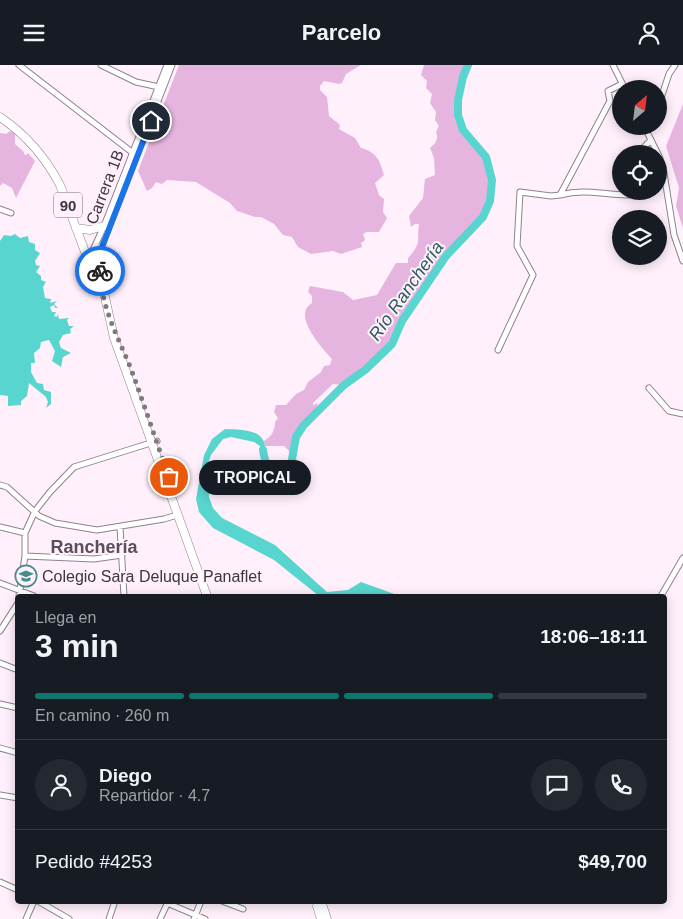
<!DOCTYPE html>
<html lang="es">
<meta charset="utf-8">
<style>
:root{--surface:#171b24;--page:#242831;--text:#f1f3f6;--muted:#9ea1a6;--line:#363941;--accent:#0f766e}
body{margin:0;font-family:Helvetica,sans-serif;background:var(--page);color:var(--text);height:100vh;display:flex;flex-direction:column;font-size:19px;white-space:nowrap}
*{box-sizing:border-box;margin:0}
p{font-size:16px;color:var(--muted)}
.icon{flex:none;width:28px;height:28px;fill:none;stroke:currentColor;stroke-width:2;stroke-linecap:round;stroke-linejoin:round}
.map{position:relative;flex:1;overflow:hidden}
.details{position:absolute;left:15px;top:529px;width:652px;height:310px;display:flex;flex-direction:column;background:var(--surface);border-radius:5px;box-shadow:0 2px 12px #0003}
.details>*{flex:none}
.needle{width:32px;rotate:28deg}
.controls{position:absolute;left:612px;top:15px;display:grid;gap:10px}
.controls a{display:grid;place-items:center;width:55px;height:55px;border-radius:50%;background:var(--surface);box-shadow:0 2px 12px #0003;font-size:25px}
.pin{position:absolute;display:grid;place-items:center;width:42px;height:42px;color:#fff;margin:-21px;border:2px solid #fff;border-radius:50%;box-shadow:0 1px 5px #0007}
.courier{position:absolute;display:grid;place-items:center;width:50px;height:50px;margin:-25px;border:4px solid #1a73e8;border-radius:50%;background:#fff;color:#222;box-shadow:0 1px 6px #0007}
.bubble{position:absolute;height:35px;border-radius:18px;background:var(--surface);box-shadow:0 2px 12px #0003;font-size:16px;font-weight:800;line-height:35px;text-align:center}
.headline em{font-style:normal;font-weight:800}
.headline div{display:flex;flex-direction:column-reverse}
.headline{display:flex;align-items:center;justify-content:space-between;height:85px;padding:0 20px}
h1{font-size:32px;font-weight:800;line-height:38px}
.bar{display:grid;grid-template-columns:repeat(4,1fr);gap:8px 5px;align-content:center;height:60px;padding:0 20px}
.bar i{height:6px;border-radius:4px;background:var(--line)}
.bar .current{background:var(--accent)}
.bar p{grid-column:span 4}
.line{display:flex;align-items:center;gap:12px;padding:0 20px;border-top:1px solid var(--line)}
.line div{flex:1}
.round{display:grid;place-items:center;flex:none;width:52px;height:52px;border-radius:26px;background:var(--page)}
header{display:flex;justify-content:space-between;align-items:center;height:65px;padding:0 20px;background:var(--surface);font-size:22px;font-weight:800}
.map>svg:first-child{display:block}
.green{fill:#e6b5df}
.water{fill:#58d5cf}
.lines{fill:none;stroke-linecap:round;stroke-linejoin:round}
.river{stroke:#58d5cf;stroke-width:8}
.minor-casing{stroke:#8f828d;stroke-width:7}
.highway-casing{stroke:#8f828d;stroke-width:9}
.minor{stroke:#fff;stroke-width:5}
.highway{stroke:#fff;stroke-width:8}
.done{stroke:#80787f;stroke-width:5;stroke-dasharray:0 9}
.route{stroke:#1a73e8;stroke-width:6}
.labels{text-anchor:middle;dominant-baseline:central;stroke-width:4;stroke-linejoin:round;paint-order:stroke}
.shield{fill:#fff0fc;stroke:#766e75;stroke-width:1}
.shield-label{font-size:15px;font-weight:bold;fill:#3c373b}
.street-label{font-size:16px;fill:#3c373b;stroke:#fff0fc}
.poi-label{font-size:16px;fill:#3c373b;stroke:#fff0fc;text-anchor:start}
.water-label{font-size:18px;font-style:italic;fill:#2a5f5c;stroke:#fff0fc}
.neighbourhood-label{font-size:18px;font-weight:bold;fill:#5a4e58;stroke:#fff0fc}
</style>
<header><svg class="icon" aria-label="menu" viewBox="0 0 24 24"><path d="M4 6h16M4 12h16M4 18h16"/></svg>Parcelo<svg class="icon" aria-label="person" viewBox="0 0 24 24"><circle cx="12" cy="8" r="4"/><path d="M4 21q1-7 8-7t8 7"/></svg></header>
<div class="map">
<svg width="683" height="854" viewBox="0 0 683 854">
<rect width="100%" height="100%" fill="#fff0fc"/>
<path class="green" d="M 179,0 L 361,0 L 346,9 L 342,18 L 339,19 L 324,16 L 320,21 L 320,25 L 327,32 L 329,51 L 340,60 L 339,64 L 355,73 L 361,83 C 377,87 380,96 384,110 L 375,118 L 379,130 L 384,134 L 383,147 L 387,153 L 379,167 L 367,167 L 363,169 L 365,175 L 361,178 L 362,182 L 341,189 L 333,186 L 311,189 L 298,182 L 292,172 L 283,170 L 274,159 L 261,152 L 255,152 L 237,146 L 230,138 L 196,117 L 167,115 L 162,119 L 156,117 L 152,123 L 147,126 L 138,106 Z
M 424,0 L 468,0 L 463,12 L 459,35 L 458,50 L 463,65 L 486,92 L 492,115 L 490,136 L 483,152 L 446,191 L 428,219 L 415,234 L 403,254 L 392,279 L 365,305 L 344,320 L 333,319 L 313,338 L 313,340 L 318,338 L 316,344 L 297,365 L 298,369 L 294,391 L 284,381 L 265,381 L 264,376 C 272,371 275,365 275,357 L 278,353 L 274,347 L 276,340 L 286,340 L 296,329 L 304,325 L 308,317 L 321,307 L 324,301 L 330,300 L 332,294 C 323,284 291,250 312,238 L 312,231 L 308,227 L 310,221 L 343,227 L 353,235 L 377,230 L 396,198 L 408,198 L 408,193 C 423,176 416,177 419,159 L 415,159 L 411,162 L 409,151 L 423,133 L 425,114 L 435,110 L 434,93 L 430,83 C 436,78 439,74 436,67 L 439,61 L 435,55 L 436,47 L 430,38 L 432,29 L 426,23 L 427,16 L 421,10 Z
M 683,39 L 683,163 L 676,141 L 679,123 L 666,81 Z
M 10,66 L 15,68 L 15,79 L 24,87 L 24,89 L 26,90 L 28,88 L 35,96 L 16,133 L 12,123 L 3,118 L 0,121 L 0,68 L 6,69 Z"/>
<path class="water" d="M 15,169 L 20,173 L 28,171 L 29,177 L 35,179 L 35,185 L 40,188 L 35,196 L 36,200 L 40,201 L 36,207 L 41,211 L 41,215 L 46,217 L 43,222 L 45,233 L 51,234 L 50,238 L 57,236 L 54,239 L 58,243 L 55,243 L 54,240 L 50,242 L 52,247 L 56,247 L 54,251 L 57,252 L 58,249 L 59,254 L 69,253 L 67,255 L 69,261 L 74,261 L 70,264 L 71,268 L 63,270 L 59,277 L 61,283 L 71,288 L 63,292 L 61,302 L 52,296 L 55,286 L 49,275 L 41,277 L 40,283 L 34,288 L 35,298 L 31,298 L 31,307 L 37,318 L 43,319 L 44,325 L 51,327 L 51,339 L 46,343 L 48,337 L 46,332 L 29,318 L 27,331 L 21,336 L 21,340 L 8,341 L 8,331 L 0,330 L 0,176 L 4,170 L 11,171 Z
M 225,364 C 247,365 271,364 264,394 L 260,381 L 254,377 L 231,372 L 223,374 L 211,390 L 208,399 L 209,432 L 213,443 L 222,453 L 275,480 L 327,527 L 348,525 L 361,517 L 400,531 L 319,531 L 274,495 L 213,463 L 199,447 L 196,434 L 204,390 L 212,374 Z"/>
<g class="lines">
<path class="river" d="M 263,385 C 265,398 267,404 279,410 L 285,408 L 291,400 L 296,372 L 303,361 L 344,320 L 365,305 L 392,279 L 402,256 L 446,191 L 483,152 L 490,136 L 492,115 L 486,92 L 463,65 L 458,50 L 458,35 L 463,12 L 468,0"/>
<g class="minor-casing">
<path id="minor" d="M 19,0 L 133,88
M 101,0 L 136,17 L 159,22
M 613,0 L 625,24
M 659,39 L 669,9 L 675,0
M 644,61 L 658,89
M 637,89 L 651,75
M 659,91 L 663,102 L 674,170 L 683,196
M 560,130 C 586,123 602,130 628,130
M 0,144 L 11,148
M 88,196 L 104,161 L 167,0
M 92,206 L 172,0
M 498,285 L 533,210 L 517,181 L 520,127 L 551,131 L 560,130 L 610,36 L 608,26 L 622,19
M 649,323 L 669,346 L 683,349
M 0,420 L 7,422 L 39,451 L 55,458 L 97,465 L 164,454 L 177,450
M 0,462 L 25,468
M 120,462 L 124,531
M 25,491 L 94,494 L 122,490
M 0,518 L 34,531
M 19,531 L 25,491 L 25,468 L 35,446 L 50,427 L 74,402 L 157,376
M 661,531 L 683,493
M 0,566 L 18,538
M 0,598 L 18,605
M 0,639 L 18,643
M 0,683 L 18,688
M 0,730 L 18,733
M 0,817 L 18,825
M 38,836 L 69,854
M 222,836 L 243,844
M 167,838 L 205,854
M 26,854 L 34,836
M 109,854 L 115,836
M 160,854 L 168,837
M 194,854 L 201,836"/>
</g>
<g class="highway-casing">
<path id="highway" d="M 0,52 C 25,69 46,93 60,120 L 99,224
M 76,163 L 90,165 L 104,161
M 102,182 L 101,214 L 114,273 L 207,531
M 321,836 L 327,854
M 317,841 L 321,854"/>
</g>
<use href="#minor" class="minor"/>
<use href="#highway" class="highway"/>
</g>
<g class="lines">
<path class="done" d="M 100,206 C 101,242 118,272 131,304 C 144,339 156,376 169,412"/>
<path class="route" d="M 100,206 L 102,182 L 151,56"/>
</g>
<defs>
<g id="school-ring" transform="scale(1.125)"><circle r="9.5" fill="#fff0fc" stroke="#458d89" stroke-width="1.5"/><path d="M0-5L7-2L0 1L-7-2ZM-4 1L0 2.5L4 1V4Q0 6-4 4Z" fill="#458d89"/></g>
</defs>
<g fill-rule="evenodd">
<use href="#school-ring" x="26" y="511"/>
</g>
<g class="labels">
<rect class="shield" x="54" y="127.5" width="28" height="25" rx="4"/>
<g class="shield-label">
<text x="68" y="140">90</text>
</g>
<g class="street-label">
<text transform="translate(105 122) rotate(-69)">Carrera 1B</text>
</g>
<g class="poi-label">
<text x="42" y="511">Colegio Sara Deluque Panaflet</text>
</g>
<g class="water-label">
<text transform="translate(406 226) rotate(-55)">Río Ranchería</text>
</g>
<g class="neighbourhood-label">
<text x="94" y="482">Ranchería</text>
</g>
</g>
</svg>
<div class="controls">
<a><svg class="needle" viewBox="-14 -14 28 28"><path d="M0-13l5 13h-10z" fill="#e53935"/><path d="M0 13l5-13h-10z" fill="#9ea1a6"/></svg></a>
<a><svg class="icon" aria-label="locate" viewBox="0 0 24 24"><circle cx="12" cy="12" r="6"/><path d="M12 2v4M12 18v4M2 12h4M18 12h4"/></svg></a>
<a><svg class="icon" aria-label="layers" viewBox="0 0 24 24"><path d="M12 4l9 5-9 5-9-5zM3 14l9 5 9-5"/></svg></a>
</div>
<div class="pin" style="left:169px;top:412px;background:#ea580c"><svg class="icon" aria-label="bag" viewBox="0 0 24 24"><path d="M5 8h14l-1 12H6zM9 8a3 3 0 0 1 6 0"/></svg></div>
<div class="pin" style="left:151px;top:56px;background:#1f2937"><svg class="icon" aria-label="home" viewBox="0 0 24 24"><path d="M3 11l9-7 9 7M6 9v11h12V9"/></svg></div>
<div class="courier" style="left:100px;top:206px"><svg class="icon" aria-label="bike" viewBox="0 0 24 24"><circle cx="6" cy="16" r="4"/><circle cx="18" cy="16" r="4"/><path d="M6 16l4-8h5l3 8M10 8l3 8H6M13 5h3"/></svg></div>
<div class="bubble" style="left:199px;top:395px;width:112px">TROPICAL</div>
<section class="details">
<div class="headline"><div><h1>3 min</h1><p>Llega en</p></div><em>18:06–18:11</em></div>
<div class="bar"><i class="current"></i><i class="current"></i><i class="current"></i><i></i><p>En camino · 260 m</p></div>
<div class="line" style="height:90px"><a class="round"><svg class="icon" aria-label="person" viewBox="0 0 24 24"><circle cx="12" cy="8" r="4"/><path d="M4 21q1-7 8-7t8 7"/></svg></a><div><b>Diego</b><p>Repartidor · 4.7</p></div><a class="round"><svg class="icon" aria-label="chat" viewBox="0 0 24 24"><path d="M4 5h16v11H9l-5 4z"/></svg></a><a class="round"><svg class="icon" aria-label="phone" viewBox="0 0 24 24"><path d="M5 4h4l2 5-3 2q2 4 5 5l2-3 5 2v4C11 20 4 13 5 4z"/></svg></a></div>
<div class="line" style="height:65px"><div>Pedido #4253</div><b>$49,700</b></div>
</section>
</div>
